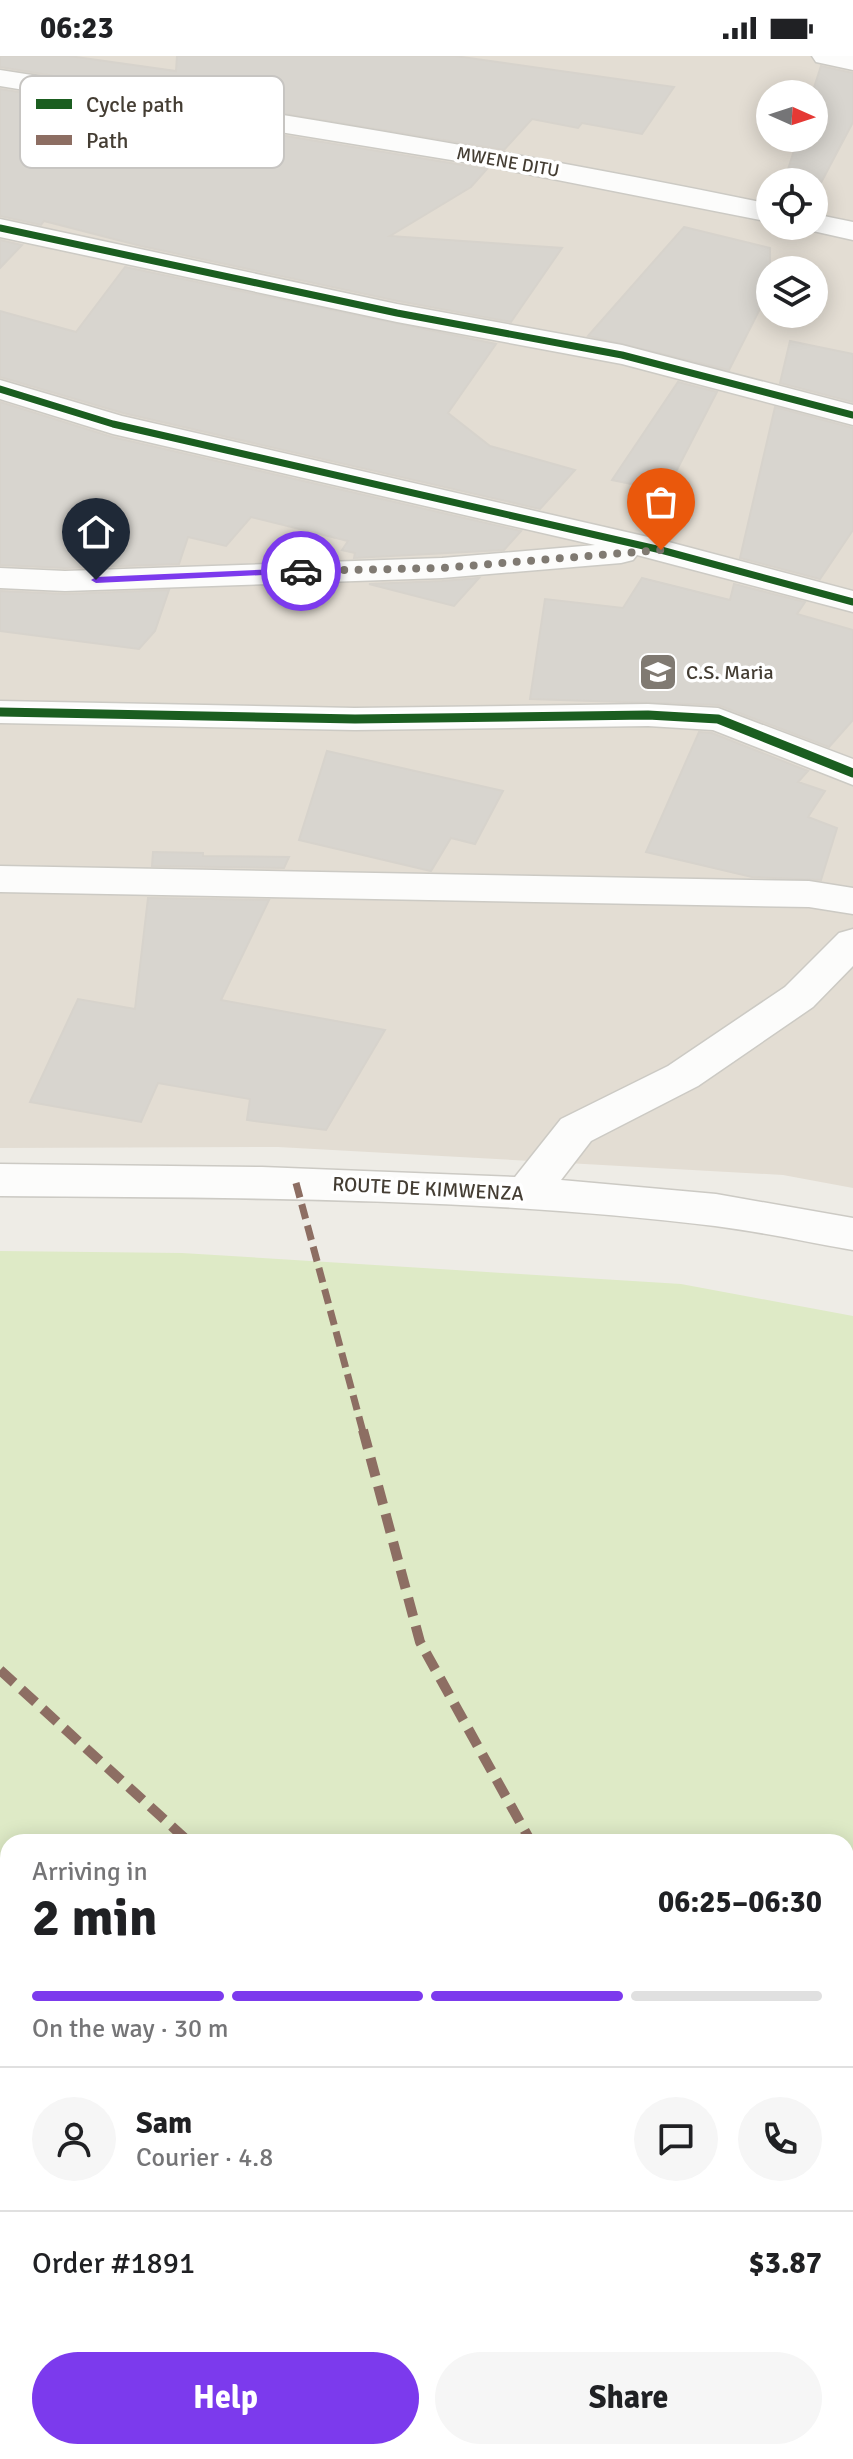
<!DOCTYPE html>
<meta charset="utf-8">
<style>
:root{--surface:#fff;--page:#f6f6f6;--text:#202124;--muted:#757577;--line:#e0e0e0;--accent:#7c3aed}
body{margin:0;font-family:Signika,sans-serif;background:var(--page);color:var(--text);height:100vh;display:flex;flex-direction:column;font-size:30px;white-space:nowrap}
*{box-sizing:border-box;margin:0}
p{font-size:26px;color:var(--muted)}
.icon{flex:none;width:44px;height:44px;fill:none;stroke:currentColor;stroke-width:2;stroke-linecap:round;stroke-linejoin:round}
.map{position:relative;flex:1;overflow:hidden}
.sheet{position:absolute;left:0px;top:1778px;width:854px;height:626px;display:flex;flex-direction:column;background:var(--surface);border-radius:24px 24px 0 0;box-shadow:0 4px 20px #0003}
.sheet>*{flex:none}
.needle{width:52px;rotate:93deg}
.controls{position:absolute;left:756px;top:24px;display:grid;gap:16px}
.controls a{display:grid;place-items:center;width:72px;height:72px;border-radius:50%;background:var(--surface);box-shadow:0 4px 20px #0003;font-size:40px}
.pin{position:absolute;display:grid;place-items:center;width:68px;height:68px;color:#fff;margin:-82px -34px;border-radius:50% 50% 50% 0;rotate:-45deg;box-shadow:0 0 8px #0007}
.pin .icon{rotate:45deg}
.courier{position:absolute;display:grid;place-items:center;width:80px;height:80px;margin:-40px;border:6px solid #7c3aed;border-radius:50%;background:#fff;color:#222;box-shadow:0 2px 10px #0007}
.head em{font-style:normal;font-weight:700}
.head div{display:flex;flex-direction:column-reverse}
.head{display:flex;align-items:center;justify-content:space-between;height:136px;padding:0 32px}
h1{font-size:52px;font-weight:700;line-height:60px}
.bar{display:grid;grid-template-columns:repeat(4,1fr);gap:12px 8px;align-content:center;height:96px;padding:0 32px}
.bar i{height:10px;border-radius:6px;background:var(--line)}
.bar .current{background:var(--accent)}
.bar p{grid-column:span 4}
.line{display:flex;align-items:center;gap:20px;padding:0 32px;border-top:2px solid var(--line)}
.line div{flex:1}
.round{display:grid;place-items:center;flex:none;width:84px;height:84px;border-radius:42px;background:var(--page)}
.primary-button{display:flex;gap:16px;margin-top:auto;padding:16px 32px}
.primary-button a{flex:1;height:92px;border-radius:48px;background:var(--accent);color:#fff;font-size:32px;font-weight:700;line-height:92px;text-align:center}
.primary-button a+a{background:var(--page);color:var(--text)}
.status{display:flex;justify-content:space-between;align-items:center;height:56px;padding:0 40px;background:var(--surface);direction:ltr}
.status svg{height:22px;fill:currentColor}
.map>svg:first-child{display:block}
.residential{fill:#e3ddd3;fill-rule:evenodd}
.green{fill:#deeac6;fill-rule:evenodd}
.building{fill:#d8d5cf;stroke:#d7d3cc;stroke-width:2}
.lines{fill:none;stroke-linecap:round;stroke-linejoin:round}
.minor-casing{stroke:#cccac4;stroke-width:3}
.minor{fill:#fcfcfb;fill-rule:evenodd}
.quiet-far1{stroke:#8d6e63;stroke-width:7;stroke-dasharray:15 7;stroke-linecap:butt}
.quiet{stroke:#8d6e63;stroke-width:10;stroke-dasharray:19 10;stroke-linecap:butt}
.cycleway-far1-casing{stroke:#fff;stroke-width:10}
.cycleway-casing{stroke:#fff;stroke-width:14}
.cycleway-far1{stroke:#1b5e20;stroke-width:7}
.cycleway{stroke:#1b5e20;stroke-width:9}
.route{fill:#7c3aed}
.done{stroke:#807a72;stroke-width:8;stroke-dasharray:0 14.4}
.labels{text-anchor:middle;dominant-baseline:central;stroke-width:7;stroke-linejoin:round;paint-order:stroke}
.far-street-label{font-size:18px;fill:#443d33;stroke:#fff}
.poi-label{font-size:20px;fill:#443d33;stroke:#fff;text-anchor:start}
.street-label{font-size:20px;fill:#443d33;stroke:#fff}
.key{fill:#fff;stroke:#c7c5c2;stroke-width:2}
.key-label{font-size:22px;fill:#443d33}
</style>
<div class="status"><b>06:23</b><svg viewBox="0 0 49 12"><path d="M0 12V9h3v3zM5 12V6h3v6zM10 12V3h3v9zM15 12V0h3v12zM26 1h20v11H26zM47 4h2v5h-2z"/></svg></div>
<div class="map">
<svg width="853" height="2403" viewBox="0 0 853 2403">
<rect width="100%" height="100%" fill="#eeece6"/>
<path class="residential" d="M 0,0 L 853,0 L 853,1132 L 783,1119 L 278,1091 L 0,1092 ZM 770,38 L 814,38 L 814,82 L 770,82 ZM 770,126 L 814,126 L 814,170 L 770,170 ZM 770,214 L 814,214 L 814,258 L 770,258 Z"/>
<path class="green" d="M 0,1195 L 182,1197 L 681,1228 L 853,1260 L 853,2403 L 0,2403 ZM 8,1786 L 846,1786 L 846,2396 L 8,2396 Z"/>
<path class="building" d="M 0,0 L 69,0 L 176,15 L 177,0 L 455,0 L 674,31 L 642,78 L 582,67 L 578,72 L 532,63 L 504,94 L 0,11 Z
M 821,10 L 853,17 L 853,66 L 814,140 L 814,126 L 784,126 L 798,82 L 814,82 L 812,38 Z
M 0,33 L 487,113 L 471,131 L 390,180 L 562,192 L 511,266 L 398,245 L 141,190 L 44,165 L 41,169 L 0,160 Z
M 684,171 L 770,192 L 770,233 L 729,314 L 588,280 Z
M 0,184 L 22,189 L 0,212 Z
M 125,211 L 496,288 L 448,357 L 490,390 L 575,414 L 540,453 L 123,357 L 0,321 L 0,255 L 76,276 Z
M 790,285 L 853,298 L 853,346 L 780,327 Z
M 678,326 L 717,336 L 666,435 L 612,424 Z
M 0,346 L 112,381 L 521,475 L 504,494 L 354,502 L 355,497 L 342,494 L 348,485 L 251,461 L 226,490 L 188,481 L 179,508 L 65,512 L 0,509 Z
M 775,351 L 853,372 L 853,474 L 820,523 L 740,502 Z
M 479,522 L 454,550 L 369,528 L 442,525 Z
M 642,522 L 730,544 L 734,528 L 805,546 L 797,558 L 853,574 L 853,664 L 829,691 L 718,649 L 530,643 L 545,543 L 623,552 Z
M 169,534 L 155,575 L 139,593 L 0,575 L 0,535 L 65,538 Z
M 699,676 L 712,677 L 808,715 L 798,726 L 825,735 L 808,761 L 837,772 L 821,824 L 752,821 L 646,796 Z
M 327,695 L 503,735 L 475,788 L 451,782 L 431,815 L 299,784 Z
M 153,796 L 203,797 L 203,800 L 289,801 L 284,812 L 152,810 Z
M 148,842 L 269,844 L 221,944 L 385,974 L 326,1074 L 247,1064 L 250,1043 L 158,1027 L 141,1066 L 30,1046 L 78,943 L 135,953 Z"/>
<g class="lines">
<g class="minor-casing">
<path id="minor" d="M 812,0 L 853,0 L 853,14 L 816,6 Z
M 0,14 C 258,54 515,95 770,148 L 770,166 L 482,109 L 0,30 Z
M 814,158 L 853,166 L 853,184 L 804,173 L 801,170 L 814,170 Z
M 0,163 L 397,248 L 622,289 L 853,349 L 853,369 L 622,308 L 397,266 L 0,181 Z
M 0,324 L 122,360 L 661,484 L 853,535 L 853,556 L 637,499 L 633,504 L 621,507 L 442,522 L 65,535 L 0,532 L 0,512 L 65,515 L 442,502 L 595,489 L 113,378 L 0,343 Z
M 0,645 L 355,652 L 648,648 L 718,652 L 853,703 L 853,729 L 713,674 L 648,670 L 355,674 L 0,667 Z
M 0,810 L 809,825 L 853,832 L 853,858 L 809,851 L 0,836 Z
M 853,873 L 853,910 L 813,951 L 698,1030 L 591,1085 L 561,1124 L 716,1138 L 853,1162 L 853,1194 C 807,1186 762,1176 715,1170 C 479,1141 238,1142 0,1140 L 0,1108 L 262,1111 L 515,1121 L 561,1063 L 668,1010 L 785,931 L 839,877 Z"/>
</g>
<use href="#minor" class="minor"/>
<path class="quiet-far1" d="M 296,1127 L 363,1376"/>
<path class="quiet" d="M 363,1374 L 420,1586 L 531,1786
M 0,1614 L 189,1786
M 802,2396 L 807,2403"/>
<g class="cycleway-far1-casing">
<path id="cycleway-far1" d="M 0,172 L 397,257 L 622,299 L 853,359
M 0,333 L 113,368 L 661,494 L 853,546"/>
</g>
<g class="cycleway-casing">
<path id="cycleway" d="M 0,656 L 355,663 L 648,659 L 718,663 L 853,717"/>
</g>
<use href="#cycleway-far1" class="cycleway-far1"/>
<use href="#cycleway" class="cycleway"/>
</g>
<path class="route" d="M 301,512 L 305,513 L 305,517 L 96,527 L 91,524 L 96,521 Z"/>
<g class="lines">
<path class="done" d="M 301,515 L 442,512 L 661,494"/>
</g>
<defs>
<g id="school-square" transform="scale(2)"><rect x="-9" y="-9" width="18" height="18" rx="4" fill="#807a72" stroke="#fff"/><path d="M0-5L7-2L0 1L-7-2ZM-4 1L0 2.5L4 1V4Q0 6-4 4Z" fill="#fff"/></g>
</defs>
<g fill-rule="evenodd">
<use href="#school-square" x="658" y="616"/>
</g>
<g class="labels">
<g class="far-street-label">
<text transform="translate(508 106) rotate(10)">MWENE DITU</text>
</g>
<g class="poi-label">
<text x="686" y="616">C.S. Maria</text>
</g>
<g class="street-label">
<text transform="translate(428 1133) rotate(3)">ROUTE DE KIMWENZA</text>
</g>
</g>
<rect x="20" y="20" width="264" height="92" rx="12" class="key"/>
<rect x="36" y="43" width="36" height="10" fill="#1b5e20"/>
<rect x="36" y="79" width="36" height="10" fill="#8d6e63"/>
<g class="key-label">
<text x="86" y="56">Cycle path</text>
<text x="86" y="92">Path</text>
</g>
</svg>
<div class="controls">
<a><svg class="needle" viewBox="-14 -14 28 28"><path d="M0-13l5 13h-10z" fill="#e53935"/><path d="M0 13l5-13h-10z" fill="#757577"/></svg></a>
<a><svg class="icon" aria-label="locate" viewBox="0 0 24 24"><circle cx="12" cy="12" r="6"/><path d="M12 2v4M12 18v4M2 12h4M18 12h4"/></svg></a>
<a><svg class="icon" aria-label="layers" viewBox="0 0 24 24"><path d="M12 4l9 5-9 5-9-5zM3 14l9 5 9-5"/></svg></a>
</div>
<div class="pin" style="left:661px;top:494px;background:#ea580c"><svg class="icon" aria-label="bag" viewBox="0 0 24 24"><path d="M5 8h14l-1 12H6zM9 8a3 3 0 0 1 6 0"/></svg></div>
<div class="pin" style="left:96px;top:524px;background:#1f2937"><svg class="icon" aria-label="home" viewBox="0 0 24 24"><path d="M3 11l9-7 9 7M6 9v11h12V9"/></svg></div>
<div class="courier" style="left:301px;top:515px"><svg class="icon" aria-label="car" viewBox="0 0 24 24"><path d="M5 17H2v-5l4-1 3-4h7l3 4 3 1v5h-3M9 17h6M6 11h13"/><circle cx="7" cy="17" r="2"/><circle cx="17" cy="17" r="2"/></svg></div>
<section class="sheet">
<div class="head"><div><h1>2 min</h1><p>Arriving in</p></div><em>06:25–06:30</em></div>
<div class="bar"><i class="current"></i><i class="current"></i><i class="current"></i><i></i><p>On the way · 30 m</p></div>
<div class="line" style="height:144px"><a class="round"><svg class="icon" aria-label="person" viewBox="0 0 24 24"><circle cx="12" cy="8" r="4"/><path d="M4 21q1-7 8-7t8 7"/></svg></a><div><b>Sam</b><p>Courier · 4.8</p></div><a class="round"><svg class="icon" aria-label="chat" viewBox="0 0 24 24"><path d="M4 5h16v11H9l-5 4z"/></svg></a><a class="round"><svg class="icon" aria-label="phone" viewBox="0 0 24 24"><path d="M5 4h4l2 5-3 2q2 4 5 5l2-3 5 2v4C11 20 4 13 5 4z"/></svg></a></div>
<div class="line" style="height:104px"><div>Order #1891</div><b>$3.87</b></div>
<div class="primary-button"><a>Help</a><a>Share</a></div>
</section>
</div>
